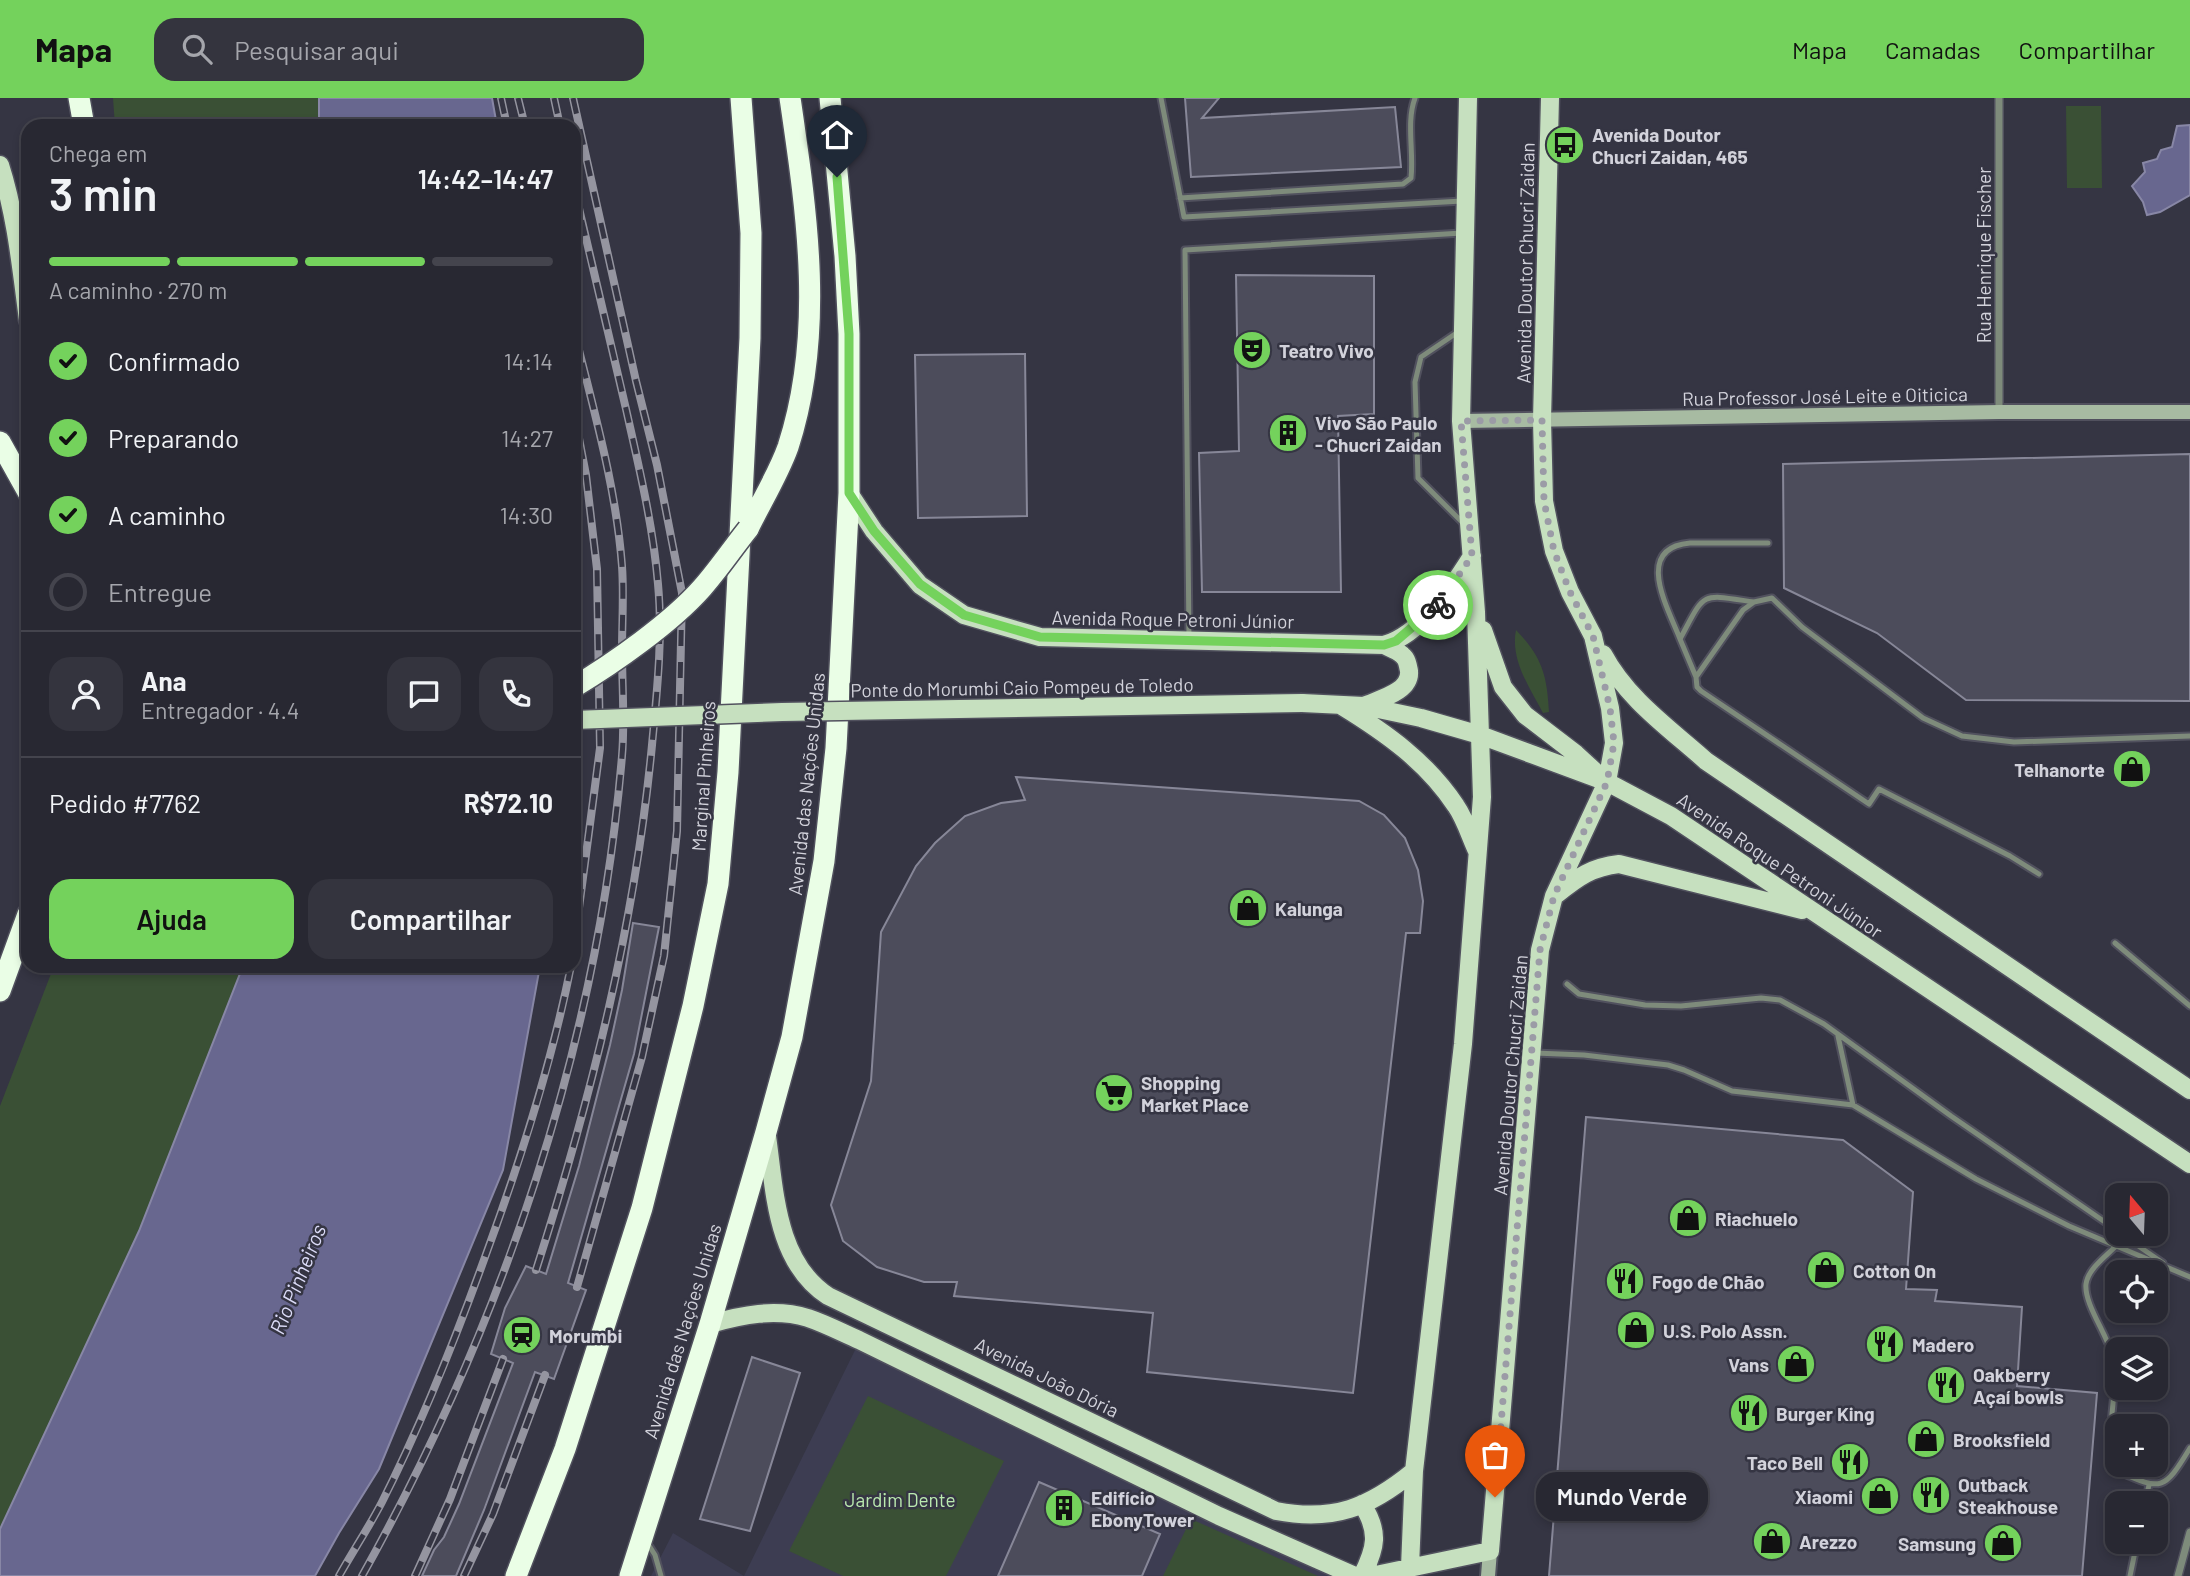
<!DOCTYPE html>
<html lang="pt">
<meta charset="utf-8">
<style>
:root{--surface:#282832;--page:#34343e;--text:#f1f3f6;--muted:#a5a6ac;--line:#44444d;--accent:#74d25c}
body{margin:0;font-family:Barlow,sans-serif;background:var(--page);color:var(--text);height:100vh;display:flex;flex-direction:column;font-size:26px;white-space:nowrap}
*{box-sizing:border-box;margin:0}
p{font-size:23px;color:var(--muted)}
.icon{flex:none;width:38px;height:38px;fill:none;stroke:currentColor;stroke-width:2;stroke-linecap:round;stroke-linejoin:round}
.map{position:relative;flex:1;overflow:hidden}
.drawer{position:absolute;left:21px;top:21px;width:560px;height:854px;display:flex;flex-direction:column;background:var(--surface);border-radius:21px;box-shadow:0 4px 10px #0003,0 0 0 2px var(--line)}
.drawer>*{flex:none}
.needle{width:46px;rotate:341deg}
.fabs{position:absolute;left:2105px;top:1085px;display:grid;gap:14px}
.fabs a{display:grid;place-items:center;width:63px;height:63px;border-radius:14px;background:var(--surface);box-shadow:0 4px 10px #0003,0 0 0 2px var(--line);font-size:35px}
.pin{position:absolute;display:grid;place-items:center;width:60px;height:60px;color:#fff;margin:-72px -30px;border-radius:50% 50% 50% 0;rotate:-45deg;box-shadow:0 0 7px #0007}
.pin .icon{rotate:45deg}
.courier{position:absolute;display:grid;place-items:center;width:70px;height:70px;margin:-35px;border:5px solid #74d25c;border-radius:50%;background:#fff;color:#222;box-shadow:0 2px 9px #0007}
.bubble{position:absolute;height:49px;border-radius:21px;background:var(--surface);box-shadow:0 4px 10px #0003,0 0 0 2px var(--line);font-size:23px;font-weight:600;line-height:49px;text-align:center}
.overview em{font-style:normal;font-weight:600}
.overview div{display:flex;flex-direction:column-reverse}
.overview{display:flex;align-items:center;justify-content:space-between;height:119px;padding:0 28px}
h1{font-size:46px;font-weight:600;line-height:52px}
.bar{display:grid;grid-template-columns:repeat(4,1fr);gap:10px 7px;align-content:center;height:84px;padding:0 28px}
.bar i{height:9px;border-radius:5px;background:var(--line)}
.bar .on{background:var(--accent)}
.bar p{grid-column:span 4}
.line{display:flex;align-items:center;gap:18px;padding:0 28px;border-top:2px solid var(--line)}
.line div{flex:1}
.round{display:grid;place-items:center;flex:none;width:74px;height:74px;border-radius:21px;background:var(--page)}
ol{padding:0 28px;list-style:none}
li{display:flex;align-items:center;gap:21px;height:77px}
li p{margin-inline-start:auto}
li .icon{padding:7px;border-radius:50%;background:var(--accent);color:#111;stroke-width:4}
li:last-child{color:var(--muted)}
li i{width:38px;height:38px;border:4px solid var(--line);border-radius:50%}
.button{display:flex;gap:14px;margin-top:auto;padding:14px 28px}
.button a{flex:1;height:80px;border-radius:21px;background:var(--accent);color:#111;font-size:28px;font-weight:600;line-height:80px;text-align:center}
.button a+a{background:var(--page);color:var(--text)}
header{display:flex;align-items:center;gap:42px;box-sizing:border-box;height:98px;padding:0 35px;background:var(--accent);color:#111}
header strong{font-size:33px}
nav{display:flex;gap:38px;margin-inline-start:auto;font-size:24px}
.search{width:490px;height:63px;background:var(--page);display:flex;align-items:center;gap:18px;box-sizing:border-box;padding:0 24px;border-radius:21px;color:var(--muted);font-size:26px}
.map>svg:first-child{display:block}
.built{fill:#3d3d52}
.green{fill:#3a5035}
.water{fill:#68678f;stroke:#8887a6;stroke-width:2}
.building{fill:#4c4c5b;stroke:#878798;stroke-width:2}
.lines{fill:none;stroke-linecap:round;stroke-linejoin:round}
.lane-casing{stroke:#51515e;stroke-width:9}
.street-casing{stroke:#51515e;stroke-width:10}
.secondary-casing{stroke:#51515e;stroke-width:18}
.primary-casing{stroke:#51515e;stroke-width:21}
.highway-casing{stroke:#51515e;stroke-width:24}
.lane{stroke:#7e8b7b;stroke-width:5}
.street{stroke:#7e8b7b;stroke-width:7}
.secondary{stroke:#a7bba2;stroke-width:14}
.primary{stroke:#c6e0bf;stroke-width:18}
.highway{stroke:#eafee6;stroke-width:21}
.rail-casing{stroke:#9595a0;stroke-width:8}
.rail{stroke:#353543;stroke-width:5;stroke-dasharray:16;stroke-linecap:butt}
.primary-bridge-casing{stroke:#51515e;stroke-width:21;stroke-linecap:butt}
.highway-bridge-casing{stroke:#51515e;stroke-width:24;stroke-linecap:butt}
.primary-bridge{stroke:#c6e0bf;stroke-width:18}
.highway-bridge{stroke:#eafee6;stroke-width:21}
.done{stroke:#9b9ba6;stroke-width:7;stroke-dasharray:0 12.6}
.route{stroke:#74d25c;stroke-width:9}
.labels{text-anchor:middle;dominant-baseline:central;stroke-width:5;stroke-linejoin:round;paint-order:stroke}
.poi-label{font-size:19px;font-weight:bold;fill:#d2d2db;stroke:#353543;text-anchor:start}
.street-label{font-size:19px;fill:#d2d2db;stroke:#353543}
.park-label{font-size:19px;fill:#bae9af;stroke:#353543}
.water-label{font-size:21px;font-style:italic;fill:#dbdbf7;stroke:#353543}
</style>
<header>
<strong>Mapa</strong>
<div class="search"><svg class="icon" aria-label="search" viewBox="0 0 24 24"><circle cx="10" cy="10" r="6"/><path d="M15 15l6 6"/></svg>Pesquisar aqui</div>
<nav><a>Mapa</a><a>Camadas</a><a>Compartilhar</a></nav>
</header>
<div class="map">
<svg width="2190" height="1478" viewBox="0 0 2190 1478">
<rect width="100%" height="100%" fill="#353543"/>
<path class="built" d="M 859,1244 L 1356,1478 L 651,1478 L 673,1435 L 744,1478 Z"/>
<path class="green" d="M 113,0 L 318,0 L 319,28 L 115,28 Z
M 2066,8 L 2101,8 L 2102,90 L 2067,90 Z
M 1516,532 C 1542,559 1547,577 1549,614 L 1543,615 C 1530,590 1510,562 1516,532 Z
M 54,868 L 243,868 L 139,1133 L 0,1431 L 0,1008 Z
M 868,1298 L 1004,1363 L 946,1478 L 843,1478 L 789,1453 Z
M 1191,1421 L 1318,1478 L 1163,1478 Z"/>
<path class="water" d="M 319,0 L 492,0 L 497,28 L 319,28 Z
M 2190,27 L 2190,97 L 2160,114 L 2147,117 L 2143,104 L 2132,88 L 2145,74 L 2143,65 L 2157,61 L 2161,52 L 2172,49 L 2177,28 Z
M 243,868 L 540,868 L 503,1072 L 379,1371 L 339,1435 L 315,1478 L 0,1478 L 0,1431 L 139,1133 Z"/>
<path class="building" d="M 1185,0 L 1219,0 L 1202,20 L 1395,9 L 1401,69 L 1191,79 Z
M 1236,177 L 1374,178 L 1374,316 L 1338,318 L 1341,494 L 1202,494 L 1199,355 L 1239,353 Z
M 1025,256 L 1027,418 L 918,420 L 915,257 Z
M 2190,356 L 2190,603 L 1966,602 L 1877,535 L 1784,490 L 1783,366 Z
M 1016,679 L 1359,703 L 1384,717 L 1405,740 L 1418,772 L 1423,803 L 1420,835 L 1406,835 L 1353,1295 L 1147,1274 L 1153,1215 L 954,1198 L 957,1184 L 924,1184 L 877,1169 L 843,1143 L 831,1107 L 871,983 L 881,834 L 916,768 L 935,745 L 965,718 L 1001,705 L 1025,702 Z
M 633,825 L 659,829 L 634,956 L 568,1185 L 586,1192 L 554,1281 L 535,1274 L 484,1412 L 456,1478 L 422,1478 L 434,1452 L 444,1439 L 459,1406 L 513,1265 L 491,1256 L 505,1210 L 526,1168 L 546,1176 L 579,1068 L 610,947 L 622,892 Z
M 1586,1019 L 1843,1042 L 1913,1094 L 1906,1191 L 1937,1192 L 1935,1203 L 2022,1209 L 2017,1288 L 2097,1295 L 2082,1478 L 1549,1478 Z
M 752,1259 L 800,1275 L 750,1433 L 700,1421 Z
M 1039,1384 L 1160,1436 L 1142,1478 L 998,1478 Z"/>
<g class="lines">
<g class="lane-casing">
<path id="lane" d="M 1161,0 L 1184,119 L 1462,103
M 1180,100 L 1403,86 L 1411,80 C 1414,54 1406,24 1415,0
M 1458,234 L 1421,259 L 1415,284 L 1418,380 L 1464,426
M 1189,540 L 1185,152 L 1462,135
M 1680,541 C 1668,510 1633,450 1690,445 L 1768,445
M 1696,579 L 1680,541 C 1706,493 1699,496 1754,504
M 2039,776 L 2010,758 L 1879,691 L 1869,706 L 1701,593 L 1697,589 L 1696,579 L 1743,512 L 1754,504 L 1772,500 L 1802,529 L 1923,620 L 1962,638 L 2014,644 L 2190,638
M 2115,845 L 2190,908
M 1567,886 L 1579,896 L 1645,907 L 1681,908 L 1761,900 L 1780,902 L 1824,926 L 1951,1018 L 2118,1133
M 1838,938 L 1853,1007
M 1535,955 L 1584,957 L 1668,967 L 1684,972 L 1732,993 L 1853,1007 L 1976,1081 L 2069,1128 L 2190,1179
M 2121,1136 L 2163,1165
M 2116,1148 C 2106,1158 2088,1171 2086,1186 C 2084,1206 2107,1236 2112,1257 C 2118,1288 2110,1324 2108,1355 L 2115,1372 C 2161,1392 2163,1395 2190,1350
M 2145,1405 L 2149,1387
M 648,1446 L 655,1457 L 661,1478
M 2130,1478 L 2137,1444"/>
</g>
<g class="street-casing">
<path id="street" d="M 1999,314 L 1999,0
M 2178,1478 L 2190,1434"/>
</g>
<g class="secondary-casing">
<path id="secondary" d="M 1461,323 L 1999,314 L 2190,314
M 1488,1478 L 1490,1453"/>
</g>
<g class="primary-casing">
<path id="primary" d="M 0,67 C 16,117 21,169 28,222
M 849,395 L 874,433 L 920,487 L 964,517 L 1040,539 L 1384,547 C 1421,536 1452,490 1472,458
M 1483,532 L 1503,589 L 1525,617 L 1576,656 L 1602,680
M 1603,556 C 1627,601 1669,630 1706,663 L 2190,992
M 1302,605 L 1364,608 L 1421,620 L 1480,637 L 1607,684 L 1671,718 L 2190,1066
M 1342,608 C 1386,635 1427,664 1456,708 C 1465,721 1470,738 1477,753
M 1364,608 C 1379,601 1411,594 1409,573 C 1408,568 1407,561 1403,558 C 1399,553 1390,550 1384,547
M 1557,796 C 1578,779 1592,769 1619,766 L 1802,812
M 767,1038 C 775,1094 776,1164 828,1198 L 1276,1413 C 1333,1424 1369,1410 1414,1373
M 710,1226 C 742,1217 775,1210 808,1220 C 826,1226 843,1235 859,1242 L 1219,1418 L 1355,1478
M 1362,1406 C 1380,1434 1376,1450 1362,1478
M 1410,1469 L 1414,1373 L 1463,946 L 1482,699 L 1476,514 L 1461,323 L 1468,0
M 1371,1478 L 1490,1453 L 1540,852 L 1554,798 L 1607,684 L 1614,645 L 1610,610 L 1593,538 L 1570,494 L 1554,453 L 1544,403 L 1542,322 L 1550,0"/>
</g>
<g class="highway-casing">
<path id="highway" d="M 79,0 L 84,28
M 0,344 L 28,394
M 748,431 C 761,404 778,377 788,349 C 825,235 807,116 790,0
M 0,893 L 28,816
M 516,1478 L 565,1351 L 642,1110 L 693,908 L 718,786 L 728,674 L 750,240 L 751,135 L 741,0
M 630,1478 L 710,1226 L 766,1034 L 792,939 L 824,763 L 836,650 L 849,395 L 849,236 L 845,158 L 830,0"/>
</g>
<use href="#lane" class="lane"/>
<use href="#street" class="street"/>
<use href="#secondary" class="secondary"/>
<use href="#primary" class="primary"/>
<use href="#highway" class="highway"/>
<g class="rail-casing">
<path id="rail" d="M 501,0 L 507,28
M 518,0 L 525,28
M 554,0 L 560,28
M 573,0 L 636,283 L 657,367 L 682,495 L 677,733 L 664,858 L 642,959 L 577,1189
M 574,314 L 586,377 L 597,471 L 600,650 L 574,848
M 536,1172 C 591,1001 635,826 652,647 C 657,593 663,540 658,486 C 653,427 639,369 626,311 C 609,237 591,163 574,89
M 339,1478 C 353,1453 369,1429 382,1404 C 422,1325 455,1242 485,1159 C 520,1064 551,968 571,868
M 362,1478 C 503,1226 598,946 622,658 C 625,623 622,588 622,553 C 622,525 624,496 622,468 C 616,388 593,310 574,232
M 415,1478 L 450,1401 L 503,1261
M 464,1478 L 493,1416 L 545,1277"/>
</g>
<use href="#rail" class="rail"/>
<g class="primary-bridge-casing">
<path id="primary-bridge" d="M 574,622 L 782,614 L 1302,605"/>
</g>
<g class="highway-bridge-casing">
<path id="highway-bridge" d="M 574,589 C 614,565 671,525 702,490 C 718,472 732,451 748,431"/>
</g>
<use href="#primary-bridge" class="primary-bridge"/>
<use href="#highway-bridge" class="highway-bridge"/>
</g>
<g class="lines">
<path class="done" d="M 1438,507 L 1472,458 L 1461,323 L 1542,322 L 1544,403 L 1554,453 L 1570,494 L 1593,538 L 1610,610 L 1614,645 L 1607,684 L 1554,798 L 1540,852 L 1495,1399"/>
<path class="route" d="M 837,79 L 849,236 L 849,395 L 874,433 L 920,486 L 964,517 L 1040,539 L 1384,547 L 1396,543 L 1438,507"/>
</g>
<defs>
<g id="bus-disc" transform="scale(2.0125)"><circle r="9.5" fill="#74d25c" stroke="#353543"/><path d="M-5-6H5V4H4V6H2V4H-2V6H-4V4H-5ZM-3.5-4V0h7V-4ZM-3.5 1.2v1.5H-2V1.2ZM2 1.2v1.5H3.5V1.2Z" fill="#111"/></g>
<g id="theatre-disc" transform="scale(2.0125)"><circle r="9.5" fill="#74d25c" stroke="#353543"/><path d="M-5-5.5Q0-4 5-5.5V0Q5 5 0 6Q-5 5-5 0ZM-3.3-2.5H-1v1.5H-3.3ZM1-2.5H3.3v1.5H1ZM-2.8 1Q0 5.5 2.8 1Z" fill="#111"/></g>
<g id="building-disc" transform="scale(2.0125)"><circle r="9.5" fill="#74d25c" stroke="#353543"/><path d="M-4-6H4V6H1V3H-1V6H-4ZM-2.5-4.3h1.7v1.8h-1.7ZM.8-4.3h1.7v1.8H.8ZM-2.5-1h1.7V.8h-1.7ZM.8-1h1.7V.8H.8Z" fill="#111"/></g>
<g id="shop-disc" transform="scale(2.0125)"><circle r="9.5" fill="#74d25c" stroke="#353543"/><path d="M-5-2.5h2.3a2.7 3.5 0 0 1 5.4 0H5L5.5 6h-11ZM-1.5-2.5h3a1.5 2.3 0 0 0-3 0Z" fill="#111"/></g>
<g id="supermarket-disc" transform="scale(2.0125)"><circle r="9.5" fill="#74d25c" stroke="#353543"/><path d="M-6-5.5h2.5l.6 2H6L4.5 2H-2.5L-4.4-4H-6ZM-1.5 3.2a1.3 1.3 0 1 0 .1 0ZM3 3.2a1.3 1.3 0 1 0 .1 0Z" fill="#111"/></g>
<g id="restaurant-disc" transform="scale(2.0125)"><circle r="9.5" fill="#74d25c" stroke="#353543"/><path d="M-5-6h1v4h1v-4h1v4h1v-4h1v5L-1.5 .5V6h-2V.5L-5-1ZM5-6V6H3V1.5H1.5Q1.5-4 5-6Z" fill="#111"/></g>
<g id="station-disc" transform="scale(2.0125)"><circle r="9.5" fill="#74d25c" stroke="#353543"/><path d="M-3-6H3Q5-6 5-4V2Q5 4 3 4L4.5 6H3L1.5 4h-3L-3 6H-4.5L-3 4Q-5 4-5 2V-4Q-5-6-3-6ZM-3.5-4v3h7v-3ZM-3.5 1v1.5H-2V1ZM2 1v1.5H3.5V1Z" fill="#111"/></g>
</defs>
<g fill-rule="evenodd">
<use href="#bus-disc" x="1565" y="47"/>
<use href="#theatre-disc" x="1252" y="252"/>
<use href="#building-disc" x="1288" y="335"/>
<use href="#shop-disc" x="2132" y="671"/>
<use href="#shop-disc" x="1248" y="810"/>
<use href="#supermarket-disc" x="1114" y="995"/>
<use href="#shop-disc" x="1688" y="1120"/>
<use href="#shop-disc" x="1826" y="1172"/>
<use href="#restaurant-disc" x="1625" y="1183"/>
<use href="#shop-disc" x="1636" y="1232"/>
<use href="#station-disc" x="522" y="1237"/>
<use href="#restaurant-disc" x="1885" y="1246"/>
<use href="#shop-disc" x="1796" y="1266"/>
<use href="#restaurant-disc" x="1946" y="1287"/>
<use href="#restaurant-disc" x="1749" y="1315"/>
<use href="#shop-disc" x="1926" y="1341"/>
<use href="#restaurant-disc" x="1850" y="1364"/>
<use href="#restaurant-disc" x="1931" y="1397"/>
<use href="#shop-disc" x="1880" y="1398"/>
<use href="#building-disc" x="1064" y="1410"/>
<use href="#shop-disc" x="1772" y="1443"/>
<use href="#shop-disc" x="2003" y="1445"/>
</g>
<g class="labels">
<g class="poi-label">
<text x="1592" y="36">Avenida Doutor<tspan x="1592" dy="22">Chucri Zaidan, 465</tspan></text>
<text x="1279" y="252">Teatro Vivo</text>
<text x="1315" y="324">Vivo São Paulo<tspan x="1315" dy="22">- Chucri Zaidan</tspan></text>
<text x="2105" y="671" text-anchor="end">Telhanorte</text>
<text x="1275" y="810">Kalunga</text>
<text x="1141" y="984">Shopping<tspan x="1141" dy="22">Market Place</tspan></text>
<text x="1715" y="1120">Riachuelo</text>
<text x="1853" y="1172">Cotton On</text>
<text x="1652" y="1183">Fogo de Chão</text>
<text x="1663" y="1232">U.S. Polo Assn.</text>
<text x="549" y="1237">Morumbi</text>
<text x="1912" y="1246">Madero</text>
<text x="1769" y="1266" text-anchor="end">Vans</text>
<text x="1973" y="1276">Oakberry<tspan x="1973" dy="22">Açaí bowls</tspan></text>
<text x="1776" y="1315">Burger King</text>
<text x="1953" y="1341">Brooksfield</text>
<text x="1823" y="1364" text-anchor="end">Taco Bell</text>
<text x="1958" y="1386">Outback<tspan x="1958" dy="22">Steakhouse</tspan></text>
<text x="1853" y="1398" text-anchor="end">Xiaomi</text>
<text x="1091" y="1399">Edifício<tspan x="1091" dy="22">EbonyTower</tspan></text>
<text x="1799" y="1443">Arezzo</text>
<text x="1976" y="1445" text-anchor="end">Samsung</text>
</g>
<g class="street-label">
<text transform="translate(1983 157) rotate(-90)">Rua Henrique Fischer</text>
<text transform="translate(1525 165) rotate(-89)">Avenida Doutor Chucri Zaidan</text>
<text transform="translate(1825 298) rotate(-1)">Rua Professor José Leite e Oiticica</text>
<text transform="translate(1173 521) rotate(1)">Avenida Roque Petroni Júnior</text>
<text transform="translate(1022 589) rotate(-1)">Ponte do Morumbi Caio Pompeu de Toledo</text>
<text transform="translate(703 678) rotate(-86)">Marginal Pinheiros</text>
<text transform="translate(806 686) rotate(-84)">Avenida das Nações Unidas</text>
<text transform="translate(1780 767) rotate(34)">Avenida Roque Petroni Júnior</text>
<text transform="translate(1510 977) rotate(-85)">Avenida Doutor Chucri Zaidan</text>
<text transform="translate(682 1233) rotate(-73)">Avenida das Nações Unidas</text>
<text transform="translate(1047 1279) rotate(26)">Avenida João Dória</text>
</g>
<g class="park-label">
<text x="900" y="1401">Jardim Dente</text>
</g>
<g class="water-label">
<text transform="translate(297 1181) rotate(-68)">Rio Pinheiros</text>
</g>
</g>
</svg>
<div class="fabs">
<a><svg class="needle" viewBox="-14 -14 28 28"><path d="M0-13l5 13h-10z" fill="#e53935"/><path d="M0 13l5-13h-10z" fill="#a5a6ac"/></svg></a>
<a><svg class="icon" aria-label="locate" viewBox="0 0 24 24"><circle cx="12" cy="12" r="6"/><path d="M12 2v4M12 18v4M2 12h4M18 12h4"/></svg></a>
<a><svg class="icon" aria-label="layers" viewBox="0 0 24 24"><path d="M12 4l9 5-9 5-9-5zM3 14l9 5 9-5"/></svg></a>
<a>+</a>
<a>−</a>
</div>
<div class="pin" style="left:1495px;top:1399px;background:#ea580c"><svg class="icon" aria-label="bag" viewBox="0 0 24 24"><path d="M5 8h14l-1 12H6zM9 8a3 3 0 0 1 6 0"/></svg></div>
<div class="pin" style="left:837px;top:79px;background:#1f2937"><svg class="icon" aria-label="home" viewBox="0 0 24 24"><path d="M3 11l9-7 9 7M6 9v11h12V9"/></svg></div>
<div class="courier" style="left:1438px;top:507px"><svg class="icon" aria-label="bike" viewBox="0 0 24 24"><circle cx="6" cy="16" r="4"/><circle cx="18" cy="16" r="4"/><path d="M6 16l4-8h5l3 8M10 8l3 8H6M13 5h3"/></svg></div>
<div class="bubble" style="left:1536px;top:1374px;width:172px">Mundo Verde</div>
<section class="drawer">
<div class="overview"><div><h1>3 min</h1><p>Chega em</p></div><em>14:42–14:47</em></div>
<div class="bar"><i class="on"></i><i class="on"></i><i class="on"></i><i></i><p>A caminho · 270 m</p></div>
<ol>
<li><svg class="icon" aria-label="check" viewBox="0 0 24 24"><path d="M5 12l5 5 9-10"/></svg>Confirmado<p>14:14</p></li>
<li><svg class="icon" aria-label="check" viewBox="0 0 24 24"><path d="M5 12l5 5 9-10"/></svg>Preparando<p>14:27</p></li>
<li><svg class="icon" aria-label="check" viewBox="0 0 24 24"><path d="M5 12l5 5 9-10"/></svg>A caminho<p>14:30</p></li>
<li><i></i>Entregue</li>
</ol>
<div class="line" style="height:126px"><a class="round"><svg class="icon" aria-label="person" viewBox="0 0 24 24"><circle cx="12" cy="8" r="4"/><path d="M4 21q1-7 8-7t8 7"/></svg></a><div><b>Ana</b><p>Entregador · 4.4</p></div><a class="round"><svg class="icon" aria-label="chat" viewBox="0 0 24 24"><path d="M4 5h16v11H9l-5 4z"/></svg></a><a class="round"><svg class="icon" aria-label="phone" viewBox="0 0 24 24"><path d="M5 4h4l2 5-3 2q2 4 5 5l2-3 5 2v4C11 20 4 13 5 4z"/></svg></a></div>
<div class="line" style="height:91px"><div>Pedido #7762</div><b>R$72.10</b></div>
<div class="button"><a>Ajuda</a><a>Compartilhar</a></div>
</section>
</div>
